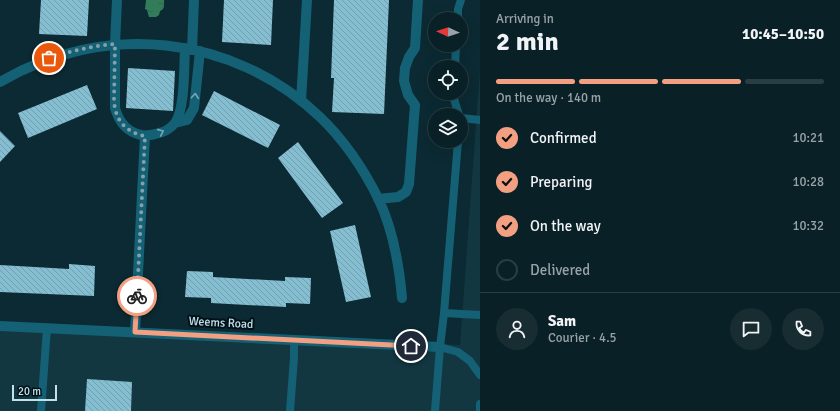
<!DOCTYPE html>
<meta charset="utf-8">
<style>
:root{--surface:#092026;--page:#172d32;--text:#f1f3f6;--muted:#99a3a7;--line:#293e43;--accent:#f39f82}
body{margin:0;font-family:Signika,sans-serif;background:var(--page);color:var(--text);height:100vh;display:flex;flex-direction:column;font-size:15px;white-space:nowrap}
*{box-sizing:border-box;margin:0}
p{font-size:13px;color:var(--muted)}
.icon{flex:none;width:22px;height:22px;fill:none;stroke:currentColor;stroke-width:2;stroke-linecap:round;stroke-linejoin:round}
.map{position:relative;flex:1;overflow:hidden}
.drawer{display:flex;flex-direction:column;background:var(--surface);width:360px}
.drawer>*{flex:none}
.needle{width:26px;rotate:273deg}
.tools{position:absolute;left:428px;top:12px;display:grid;gap:8px}
.tools a{display:grid;place-items:center;width:40px;height:40px;border-radius:50%;background:var(--surface);box-shadow:0 4px 16px #0002,0 0 0 1px var(--line);font-size:20px}
.scale{position:absolute;left:12px;bottom:10px;width:45px;box-sizing:border-box;padding-left:4px;border:2px solid #c4e0e9;border-top:0;font-size:11px;line-height:14px;white-space:nowrap;color:#c4e0e9;-webkit-text-stroke:3px #001218;paint-order:stroke}
.pin{position:absolute;display:grid;place-items:center;width:34px;height:34px;color:#fff;margin:-17px;border:2px solid #fff;border-radius:50%;box-shadow:0 1px 4px #0007}
.courier{position:absolute;display:grid;place-items:center;width:40px;height:40px;margin:-20px;border:3px solid #f39f82;border-radius:50%;background:#fff;color:#222;box-shadow:0 1px 5px #0007}
.head em{font-style:normal;font-weight:700}
.head div{display:flex;flex-direction:column-reverse}
.head{display:flex;align-items:center;justify-content:space-between;height:68px;padding:0 16px}
h1{font-size:26px;font-weight:700;line-height:30px}
.bar{display:grid;grid-template-columns:repeat(4,1fr);gap:6px 4px;align-content:center;height:48px;padding:0 16px}
.bar i{height:5px;border-radius:3px;background:var(--line)}
.bar .selected{background:var(--accent)}
.bar p{grid-column:span 4}
.line{display:flex;align-items:center;gap:10px;padding:0 16px;border-top:1px solid var(--line)}
.line div{flex:1}
.round{display:grid;place-items:center;flex:none;width:42px;height:42px;border-radius:21px;background:var(--page)}
ol{padding:0 16px;list-style:none}
li{display:flex;align-items:center;gap:12px;height:44px}
li p{margin-inline-start:auto}
li .icon{padding:4px;border-radius:50%;background:var(--accent);color:#111;stroke-width:4}
li:last-child{color:var(--muted)}
li i{width:22px;height:22px;border:2px solid var(--line);border-radius:50%}
main{display:flex;flex:1;min-height:0}
.map>svg:first-child{display:block}
.built{fill:#123741}
.water{fill:url(#water-ripples)}
.building{fill:url(#building-back-hatch)}
.lines{fill:none;stroke-linecap:round;stroke-linejoin:round}
.lane{stroke:#146175;stroke-width:8}
.street{stroke:#146175;stroke-width:10}
.oneway{stroke:#75a7b5}
.done{stroke:#84a0a9;stroke-width:4;stroke-dasharray:0 7.2}
.route{stroke:#f39f82;stroke-width:5}
.labels{text-anchor:middle;dominant-baseline:central;stroke-width:4;stroke-linejoin:round;paint-order:stroke}
.street-label{font-size:12px;fill:#c4e0e9;stroke:#001218}
</style>
<main>
<div class="map">
<svg width="480" height="411" viewBox="0 0 480 411">
<defs>
<pattern id="water-ripples" width="26" height="14" patternUnits="userSpaceOnUse"><rect width="26" height="14" fill="#337c59"/><path d="M2 4q2-2 4 0t4 0M15 11q2-2 4 0t4 0" fill="none" stroke="#376250"/></pattern>
<pattern id="building-back-hatch" width="6" height="6" patternUnits="userSpaceOnUse"><rect width="6" height="6" fill="#85bed1"/><path d="M-1 5l2 2M0 0l6 6M5-1l2 2" fill="none" stroke="#729fae"/></pattern>
</defs>
<rect width="100%" height="100%" fill="#0c2a33"/>
<path class="built" d="M 480,70 L 480,411 L 0,411 L 0,326 L 460,345 Z"/>
<path class="water" d="M 146,0 L 164,0 C 164,5 165,9 160,11 L 159,15 L 156,17 L 149,17 L 147,10 L 145,9 Z"/>
<path class="building" d="M 41,0 L 89,0 L 87,36 L 39,34 Z
M 224,0 L 273,0 L 271,45 L 222,42 Z
M 334,0 L 389,0 L 384,114 L 332,112 L 334,78 L 331,78 Z
M 128,68 L 175,71 L 173,111 L 126,108 Z
M 87,85 L 97,109 L 28,138 L 18,113 Z
M 214,91 L 280,125 L 268,148 L 202,115 Z
M 0,131 L 15,146 L 0,162 Z
M 298,142 L 343,203 L 322,218 L 278,158 Z
M 355,225 L 371,297 L 346,302 L 330,231 Z
M 69,264 L 95,266 L 94,296 L 0,292 L 0,265 L 69,269 Z
M 187,271 L 213,272 L 213,277 L 285,281 L 285,277 L 311,278 L 310,304 L 286,303 L 286,307 L 211,303 L 211,298 L 185,297 Z
M 87,379 L 132,382 L 131,411 L 85,411 Z"/>
<g class="lines">
<path class="lane" d="M 458,19 L 458,9 L 461,0
M 455,67 L 456,45
M 453,93 L 453,96 L 459,115
M 461,118 L 480,120
M 444,313 L 480,315
M 440,347 L 458,352 L 470,361 L 480,375
M 41,411 L 47,328
M 290,411 L 294,358 L 294,340
M 435,411 L 440,347 L 444,313 L 458,141
M 480,411 L 480,404"/>
<path class="street" d="M 117,0 L 115,44 L 115,108 C 119,122 127,132 141,135 C 147,136 153,135 159,133 C 164,132 171,128 175,123 C 185,110 184,66 185,48
M 192,50 L 194,0
M 0,82 C 103,21 233,34 320,117 C 344,140 363,168 378,198 C 393,229 399,263 402,298
M 301,101 L 307,0
M 175,123 L 187,120 L 194,108 L 200,51
M 378,199 L 398,197 L 406,192 L 409,184 L 415,105 L 408,95 L 404,81 L 405,68 L 409,57 L 415,48 L 418,0
M 0,326 L 440,347
M 135,332 L 145,136"/>
</g>
<defs><path id="oneway-chevron" d="M-2-3.5L2.5 0L-2 3.5" fill="none" stroke-width="1.6" stroke-linecap="round" stroke-linejoin="round"/></defs>
<g class="oneway">
<use href="#oneway-chevron" transform="translate(195 96) rotate(-85)"/>
<use href="#oneway-chevron" transform="translate(161 132) rotate(-24)"/>
</g>
<g class="lines">
<path class="done" d="M 49,58 C 70,51 93,46 115,44 L 114,100 C 115,120 125,132 145,136 L 137,296"/>
<path class="route" d="M 137,296 L 135,332 L 411,346"/>
</g>
<g class="labels">
<g class="street-label">
<text transform="translate(221 323) rotate(3)">Weems Road</text>
</g>
</g>
</svg>
<div class="tools">
<a><svg class="needle" viewBox="-14 -14 28 28"><path d="M0-13l5 13h-10z" fill="#e53935"/><path d="M0 13l5-13h-10z" fill="#99a3a7"/></svg></a>
<a><svg class="icon" aria-label="locate" viewBox="0 0 24 24"><circle cx="12" cy="12" r="6"/><path d="M12 2v4M12 18v4M2 12h4M18 12h4"/></svg></a>
<a><svg class="icon" aria-label="layers" viewBox="0 0 24 24"><path d="M12 4l9 5-9 5-9-5zM3 14l9 5 9-5"/></svg></a>
</div>
<div class="scale">20 m</div>
<div class="pin" style="left:49px;top:58px;background:#ea580c"><svg class="icon" aria-label="bag" viewBox="0 0 24 24"><path d="M5 8h14l-1 12H6zM9 8a3 3 0 0 1 6 0"/></svg></div>
<div class="pin" style="left:411px;top:346px;background:#1f2937"><svg class="icon" aria-label="home" viewBox="0 0 24 24"><path d="M3 11l9-7 9 7M6 9v11h12V9"/></svg></div>
<div class="courier" style="left:137px;top:296px"><svg class="icon" aria-label="bike" viewBox="0 0 24 24"><circle cx="6" cy="16" r="4"/><circle cx="18" cy="16" r="4"/><path d="M6 16l4-8h5l3 8M10 8l3 8H6M13 5h3"/></svg></div>
</div>
<section class="drawer">
<div class="head"><div><h1>2 min</h1><p>Arriving in</p></div><em>10:45–10:50</em></div>
<div class="bar"><i class="selected"></i><i class="selected"></i><i class="selected"></i><i></i><p>On the way · 140 m</p></div>
<ol>
<li><svg class="icon" aria-label="check" viewBox="0 0 24 24"><path d="M5 12l5 5 9-10"/></svg>Confirmed<p>10:21</p></li>
<li><svg class="icon" aria-label="check" viewBox="0 0 24 24"><path d="M5 12l5 5 9-10"/></svg>Preparing<p>10:28</p></li>
<li><svg class="icon" aria-label="check" viewBox="0 0 24 24"><path d="M5 12l5 5 9-10"/></svg>On the way<p>10:32</p></li>
<li><i></i>Delivered</li>
</ol>
<div class="line" style="height:72px"><a class="round"><svg class="icon" aria-label="person" viewBox="0 0 24 24"><circle cx="12" cy="8" r="4"/><path d="M4 21q1-7 8-7t8 7"/></svg></a><div><b>Sam</b><p>Courier · 4.5</p></div><a class="round"><svg class="icon" aria-label="chat" viewBox="0 0 24 24"><path d="M4 5h16v11H9l-5 4z"/></svg></a><a class="round"><svg class="icon" aria-label="phone" viewBox="0 0 24 24"><path d="M5 4h4l2 5-3 2q2 4 5 5l2-3 5 2v4C11 20 4 13 5 4z"/></svg></a></div>
</section>
</main>
